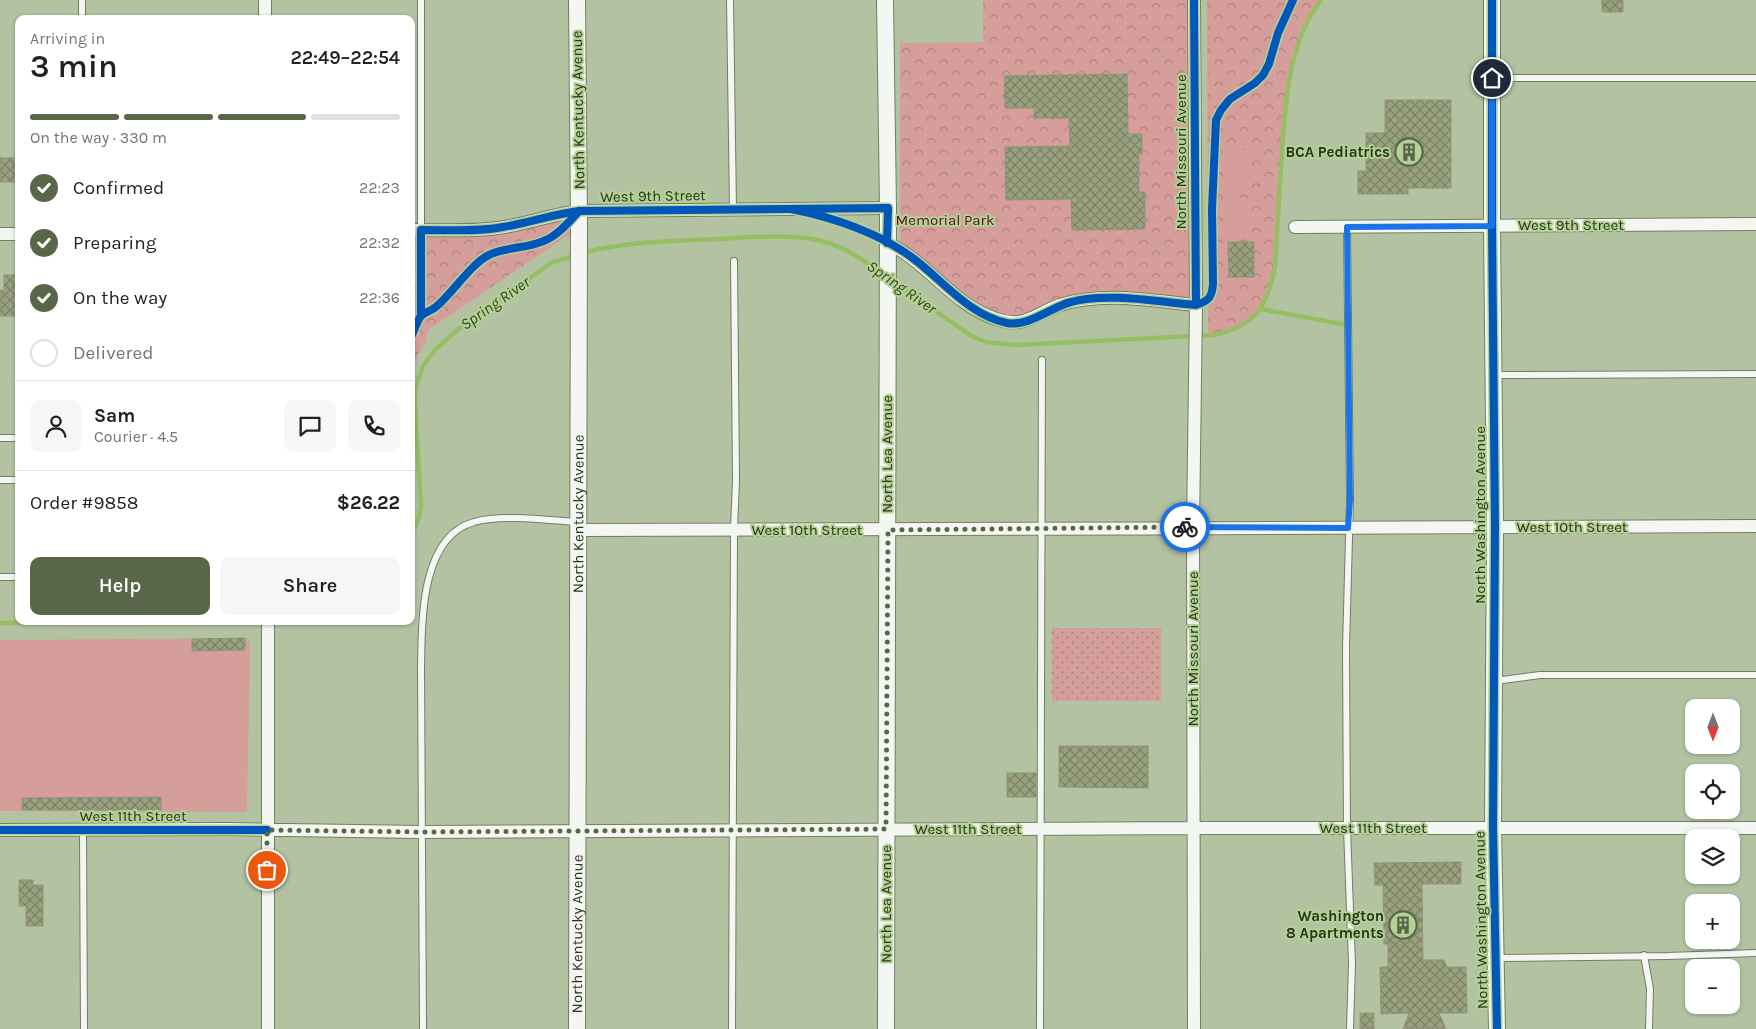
<!DOCTYPE html>
<meta charset="utf-8">
<style>
:root{--surface:#fff;--page:#f6f6f6;--text:#202124;--muted:#757577;--line:#e0e0e0;--accent:#59664a}
body{margin:0;font-family:Karla,sans-serif;background:var(--page);color:var(--text);height:100vh;display:flex;flex-direction:column;font-size:19px;white-space:nowrap}
*{box-sizing:border-box;margin:0}
p{font-size:16px;color:var(--muted)}
.icon{flex:none;width:28px;height:28px;fill:none;stroke:currentColor;stroke-width:2;stroke-linecap:round;stroke-linejoin:round}
.map{position:relative;flex:1;overflow:hidden}
.drawer{position:absolute;left:15px;top:15px;width:400px;height:610px;display:flex;flex-direction:column;background:var(--surface);border-radius:10px;box-shadow:0 1px 4px #0004}
.drawer>*{flex:none}
.needle{width:32px;rotate:180deg}
.tools{position:absolute;left:1685px;top:699px;display:grid;gap:10px}
.tools a{display:grid;place-items:center;width:55px;height:55px;border-radius:10px;background:var(--surface);box-shadow:0 1px 4px #0004;font-size:25px}
.pin{position:absolute;display:grid;place-items:center;width:42px;height:42px;color:#fff;margin:-21px;border:2px solid #fff;border-radius:50%;box-shadow:0 1px 5px #0007}
.courier{position:absolute;display:grid;place-items:center;width:50px;height:50px;margin:-25px;border:4px solid #1a73e8;border-radius:50%;background:#fff;color:#222;box-shadow:0 1px 6px #0007}
.summary em{font-style:normal;font-weight:600}
.summary div{display:flex;flex-direction:column-reverse}
.summary{display:flex;align-items:center;justify-content:space-between;height:85px;padding:0 15px}
h1{font-size:32px;font-weight:600;line-height:38px}
.bar{display:grid;grid-template-columns:repeat(4,1fr);gap:8px 5px;align-content:center;height:60px;padding:0 15px}
.bar i{height:6px;border-radius:4px;background:var(--line)}
.bar .selected{background:var(--accent)}
.bar p{grid-column:span 4}
.line{display:flex;align-items:center;gap:12px;padding:0 15px;border-top:1px solid var(--line)}
.line div{flex:1}
.round{display:grid;place-items:center;flex:none;width:52px;height:52px;border-radius:10px;background:var(--page)}
ol{padding:0 15px;list-style:none}
li{display:flex;align-items:center;gap:15px;height:55px}
li p{margin-inline-start:auto}
li .icon{padding:5px;border-radius:50%;background:var(--accent);color:#fff;stroke-width:4}
li:last-child{color:var(--muted)}
li i{width:28px;height:28px;border:2px solid var(--line);border-radius:50%}
.cta{display:flex;gap:10px;margin-top:auto;padding:10px 15px}
.cta a{flex:1;height:58px;border-radius:10px;background:var(--accent);color:#fff;font-size:20px;font-weight:600;line-height:58px;text-align:center}
.cta a+a{background:var(--page);color:var(--text)}
.map>svg:first-child{display:block}
.grass{fill:url(#grass-dots)}
.park{fill:url(#park-crowns)}
.pitch{fill:#d69e9a}
.lines{fill:none;stroke-linecap:round;stroke-linejoin:round}
.stream{stroke:#96bf64;stroke-width:4.5}
.building{fill:url(#building-cross-hatch);stroke:#8e9579}
.service-casing{stroke:#727e64;stroke-width:8}
.minor-casing{stroke:#727e64;stroke-width:14}
.tertiary-casing{stroke:#727e64;stroke-width:18}
.service{stroke:#f4f6f1;stroke-width:6}
.minor{stroke:#f4f6f1;stroke-width:12}
.tertiary{stroke:#f4f6f1;stroke-width:16}
.cycleway-casing{stroke:#b3d194;stroke-width:11}
.cycleway{stroke:#0057b8;stroke-width:8}
.done{stroke:#59664a;stroke-width:5;stroke-dasharray:0 9}
.route{stroke:#1a73e8;stroke-width:6}
.labels{text-anchor:middle;dominant-baseline:central;stroke-width:4;stroke-linejoin:round;paint-order:stroke}
.street-label{font-size:15px;fill:#28341b;stroke:#b3d194}
.poi-label{font-size:15px;font-weight:bold;fill:#28341b;stroke:#b3d194;text-anchor:end}
.park-label{font-size:15px;fill:#5c0d24;stroke:#b3d194}
.water-label{font-size:16px;font-style:italic;fill:#324618;stroke:#b3d194}
</style>
<div class="map">
<svg width="1756" height="1029" viewBox="0 0 1756 1029">
<defs>
<pattern id="grass-dots" width="8" height="8" patternUnits="userSpaceOnUse" patternTransform="scale(1.25)"><rect width="8" height="8" fill="#d69e9a"/><path d="M2 2h.1M6 6h.1" fill="none" stroke="#ae827d" stroke-width="1.8" stroke-linecap="round"/></pattern>
<pattern id="park-crowns" width="20" height="18" patternUnits="userSpaceOnUse" patternTransform="scale(1.25)"><rect width="20" height="18" fill="#d69e9a"/><path d="M2 6a3 3 0 1 1 6 0M12 15a3 3 0 1 1 6 0" fill="none" stroke="#ae827d"/></pattern>
<pattern id="building-cross-hatch" width="8" height="8" patternUnits="userSpaceOnUse" patternTransform="scale(1.25)"><rect width="8" height="8" fill="#99a07e"/><path d="M0 0l8 8M0 8l8-8" fill="none" stroke="#7d8366"/></pattern>
</defs>
<rect width="100%" height="100%" fill="#b3c3a2"/>
<path class="grass" d="M 1052,628 L 1161,628 L 1161,701 L 1052,701 Z"/>
<path class="park" d="M 983,0 L 1194,0 L 1196,305 L 1108,298 L 1033,318 L 994,318 L 902,251 L 900,236 L 900,43 L 983,42 Z
M 1207,0 L 1321,0 C 1279,55 1282,157 1278,224 C 1276,246 1277,270 1270,292 C 1260,318 1235,334 1208,335 Z
M 579,211 L 579,238 L 566,237 L 428,330 L 426,342 L 411,366 L 411,311 L 416,281 L 413,230 L 475,230 Z"/>
<path class="pitch" d="M 1225,150 L 1248,150 L 1248,188 L 1225,188 Z
M 1225,198 L 1247,198 L 1248,236 L 1226,236 Z
M 248,638 L 250,643 L 250,655 L 247,812 L 0,811 L 0,640 Z"/>
<g class="lines">
<path class="stream" d="M 583,253 C 628,241 674,241 720,239 C 755,237 792,233 826,242 C 847,248 866,262 883,274
M 891,280 L 973,337 L 986,342 L 1014,345 L 1214,335 C 1256,325 1267,308 1275,266 C 1277,233 1279,200 1281,166 C 1285,111 1286,46 1321,0
M 1261,309 L 1342,324
M 411,534 L 419,518 L 421,506 L 415,407 L 415,390 L 423,366 L 434,351 L 457,330 L 551,263 L 576,255
M 0,623 L 262,621"/>
</g>
<path class="building" d="M 1602,0 L 1623,0 L 1623,12 L 1602,12 Z
M 1127,74 L 1128,134 L 1142,134 L 1142,154 L 1139,154 L 1139,192 L 1145,192 L 1145,229 L 1072,230 L 1071,199 L 1006,200 L 1005,147 L 1070,146 L 1069,118 L 1034,118 L 1034,108 L 1005,108 L 1004,76 Z
M 1385,100 L 1451,100 L 1451,188 L 1408,188 L 1408,194 L 1358,194 L 1358,171 L 1366,171 L 1366,133 L 1385,133 Z
M 0,158 L 19,158 L 19,182 L 0,182 Z
M 1228,242 L 1254,242 L 1254,277 L 1229,277 Z
M 4,275 L 16,275 L 16,290 L 19,290 L 19,316 L 0,316 L 0,290 L 4,290 Z
M 245,638 L 245,650 L 192,651 L 192,639 Z
M 1059,746 L 1148,746 L 1148,788 L 1059,787 Z
M 1007,773 L 1036,773 L 1036,797 L 1007,797 Z
M 161,797 L 161,810 L 22,810 L 22,798 Z
M 1461,862 L 1461,884 L 1422,884 L 1423,960 L 1444,960 L 1447,967 L 1466,967 L 1467,1013 L 1439,1013 L 1446,1029 L 1403,1029 L 1409,1013 L 1381,1014 L 1380,967 L 1388,967 L 1388,944 L 1384,944 L 1383,885 L 1375,885 L 1374,863 Z
M 19,880 L 33,880 L 33,885 L 43,885 L 43,926 L 26,926 L 26,906 L 19,906 Z
M 1360,1013 L 1374,1013 L 1374,1029 L 1360,1029 Z"/>
<g class="lines">
<g class="service-casing">
<path id="service" d="M 82,0 L 82,19
M 421,0 L 421,316
M 730,0 L 733,209
M 1493,78 L 1756,78
M 1347,227 L 1350,500 L 1346,648 L 1347,828 L 1352,964 L 1350,1029
M 1494,375 L 1756,374
M 0,438 L 19,438
M 0,480 L 19,480
M 0,577 L 19,577
M 1495,681 L 1540,675 L 1756,675
M 83,830 L 84,1029
M 1644,955 L 1650,989 L 1649,1029
M 1497,958 L 1668,956 L 1756,953
M 423,1029 L 421,667 C 422,622 420,537 474,522 C 500,514 548,520 577,522
M 732,1029 L 734,530 L 736,480 L 734,261
M 1040,1029 L 1042,360"/>
</g>
<g class="minor-casing">
<path id="minor" d="M 265,0 L 265,19
M 1194,0 L 1196,305 L 1193,527 L 1194,1029
M 1295,227 L 1756,224
M 411,230 C 442,230 474,232 504,227 C 529,223 554,214 579,211 L 888,208
M 0,234 L 19,234
M 887,243 C 927,261 953,305 996,319 C 1024,329 1035,314 1060,305 C 1103,291 1152,301 1196,305
M 578,530 C 971,530 1363,527 1756,526
M 268,621 L 268,1029
M 0,830 L 227,829 L 422,832 L 1193,828 L 1756,828"/>
</g>
<g class="tertiary-casing">
<g id="tertiary">
<path d="M 885,0 L 888,208 L 886,1029"/>
<path d="M 1492,0 L 1492,226 L 1495,527 L 1493,827 L 1497,1029"/>
<path id="s1" d="M 577,1029 L 579,224 L 577,0"/>
</g>
</g>
<use href="#service" class="service"/>
<use href="#minor" class="minor"/>
<use href="#tertiary" class="tertiary"/>
<g class="cycleway-casing">
<path id="cycleway" d="M 1194,0 L 1196,305
M 1492,0 L 1492,226 L 1495,527 L 1493,827 L 1497,1029
M 791,209 C 832,217 880,233 914,259 C 943,281 969,315 1007,323 C 1029,327 1051,307 1071,302 C 1107,292 1159,302 1196,305 C 1209,301 1212,297 1213,284 L 1212,209 L 1216,120 L 1221,110 L 1230,99 L 1255,83 L 1263,75 L 1269,64 L 1278,33 L 1293,0
M 421,316 L 421,230 C 448,230 476,232 503,227 C 529,223 553,214 579,211 L 888,208 L 887,243
M 411,337 C 414,331 417,321 421,316 C 425,312 433,310 437,306 C 452,293 473,262 489,255 C 507,246 530,249 548,239 C 560,233 570,221 579,211
M 0,830 L 267,830"/>
</g>
<use href="#cycleway" class="cycleway"/>
</g>
<g class="lines">
<path class="done" d="M 267,870 L 267,830 L 422,832 L 886,829 L 888,530 L 1185,527"/>
<path class="route" d="M 1185,527 L 1348,528 L 1350,500 L 1347,227 L 1492,226 L 1492,78"/>
</g>
<defs>
<g id="building-ring" transform="scale(1.4375)"><circle r="9.5" fill="#b3d194" stroke="#59664a" stroke-width="1.5"/><path d="M-4-6H4V6H1V3H-1V6H-4ZM-2.5-4.3h1.7v1.8h-1.7ZM.8-4.3h1.7v1.8H.8ZM-2.5-1h1.7V.8h-1.7ZM.8-1h1.7V.8H.8Z" fill="#59664a"/></g>
</defs>
<g fill-rule="evenodd">
<use href="#building-ring" x="1409" y="152"/>
<use href="#building-ring" x="1403" y="925"/>
</g>
<g class="labels">
<g class="street-label">
<text transform="translate(578 110) rotate(-91)">North Kentucky Avenue</text>
<text transform="translate(1181 152) rotate(-90)">North Missouri Avenue</text>
<text transform="translate(653 196) rotate(-1)">West 9th Street</text>
<text x="1571" y="225">West 9th Street</text>
<text transform="translate(887 454) rotate(-90)">North Lea Avenue</text>
<text stroke="none"><textPath href="#s1" startOffset="515">North Kentucky Avenue</textPath></text>
<text transform="translate(1480 515) rotate(-90)">North Washington Avenue</text>
<text x="1572" y="527">West 10th Street</text>
<text x="807" y="530">West 10th Street</text>
<text transform="translate(1193 649) rotate(-90)">North Missouri Avenue</text>
<text x="133" y="816">West 11th Street</text>
<text x="1373" y="828">West 11th Street</text>
<text x="968" y="829">West 11th Street</text>
<text transform="translate(886 904) rotate(-90)">North Lea Avenue</text>
<text transform="translate(1481 920) rotate(-91)">North Washington Avenue</text>
<text stroke="none"><textPath href="#s1" startOffset="95">North Kentucky Avenue</textPath></text>
</g>
<g class="poi-label">
<text x="1390" y="152">BCA Pediatrics</text>
<text x="1384" y="916">Washington<tspan x="1384" dy="17">8 Apartments</tspan></text>
</g>
<g class="park-label">
<text x="945" y="220">Memorial Park</text>
</g>
<g class="water-label">
<text transform="translate(902 287) rotate(35)">Spring River</text>
<text transform="translate(495 303) rotate(-35)">Spring River</text>
</g>
</g>
</svg>
<div class="tools">
<a><svg class="needle" viewBox="-14 -14 28 28"><path d="M0-13l5 13h-10z" fill="#e53935"/><path d="M0 13l5-13h-10z" fill="#757577"/></svg></a>
<a><svg class="icon" aria-label="locate" viewBox="0 0 24 24"><circle cx="12" cy="12" r="6"/><path d="M12 2v4M12 18v4M2 12h4M18 12h4"/></svg></a>
<a><svg class="icon" aria-label="layers" viewBox="0 0 24 24"><path d="M12 4l9 5-9 5-9-5zM3 14l9 5 9-5"/></svg></a>
<a>+</a>
<a>−</a>
</div>
<div class="pin" style="left:267px;top:870px;background:#ea580c"><svg class="icon" aria-label="bag" viewBox="0 0 24 24"><path d="M5 8h14l-1 12H6zM9 8a3 3 0 0 1 6 0"/></svg></div>
<div class="pin" style="left:1492px;top:78px;background:#1f2937"><svg class="icon" aria-label="home" viewBox="0 0 24 24"><path d="M3 11l9-7 9 7M6 9v11h12V9"/></svg></div>
<div class="courier" style="left:1185px;top:527px"><svg class="icon" aria-label="bike" viewBox="0 0 24 24"><circle cx="6" cy="16" r="4"/><circle cx="18" cy="16" r="4"/><path d="M6 16l4-8h5l3 8M10 8l3 8H6M13 5h3"/></svg></div>
<section class="drawer">
<div class="summary"><div><h1>3 min</h1><p>Arriving in</p></div><em>22:49–22:54</em></div>
<div class="bar"><i class="selected"></i><i class="selected"></i><i class="selected"></i><i></i><p>On the way · 330 m</p></div>
<ol>
<li><svg class="icon" aria-label="check" viewBox="0 0 24 24"><path d="M5 12l5 5 9-10"/></svg>Confirmed<p>22:23</p></li>
<li><svg class="icon" aria-label="check" viewBox="0 0 24 24"><path d="M5 12l5 5 9-10"/></svg>Preparing<p>22:32</p></li>
<li><svg class="icon" aria-label="check" viewBox="0 0 24 24"><path d="M5 12l5 5 9-10"/></svg>On the way<p>22:36</p></li>
<li><i></i>Delivered</li>
</ol>
<div class="line" style="height:90px"><a class="round"><svg class="icon" aria-label="person" viewBox="0 0 24 24"><circle cx="12" cy="8" r="4"/><path d="M4 21q1-7 8-7t8 7"/></svg></a><div><b>Sam</b><p>Courier · 4.5</p></div><a class="round"><svg class="icon" aria-label="chat" viewBox="0 0 24 24"><path d="M4 5h16v11H9l-5 4z"/></svg></a><a class="round"><svg class="icon" aria-label="phone" viewBox="0 0 24 24"><path d="M5 4h4l2 5-3 2q2 4 5 5l2-3 5 2v4C11 20 4 13 5 4z"/></svg></a></div>
<div class="line" style="height:65px"><div>Order #9858</div><b>$26.22</b></div>
<div class="cta"><a>Help</a><a>Share</a></div>
</section>
</div>
